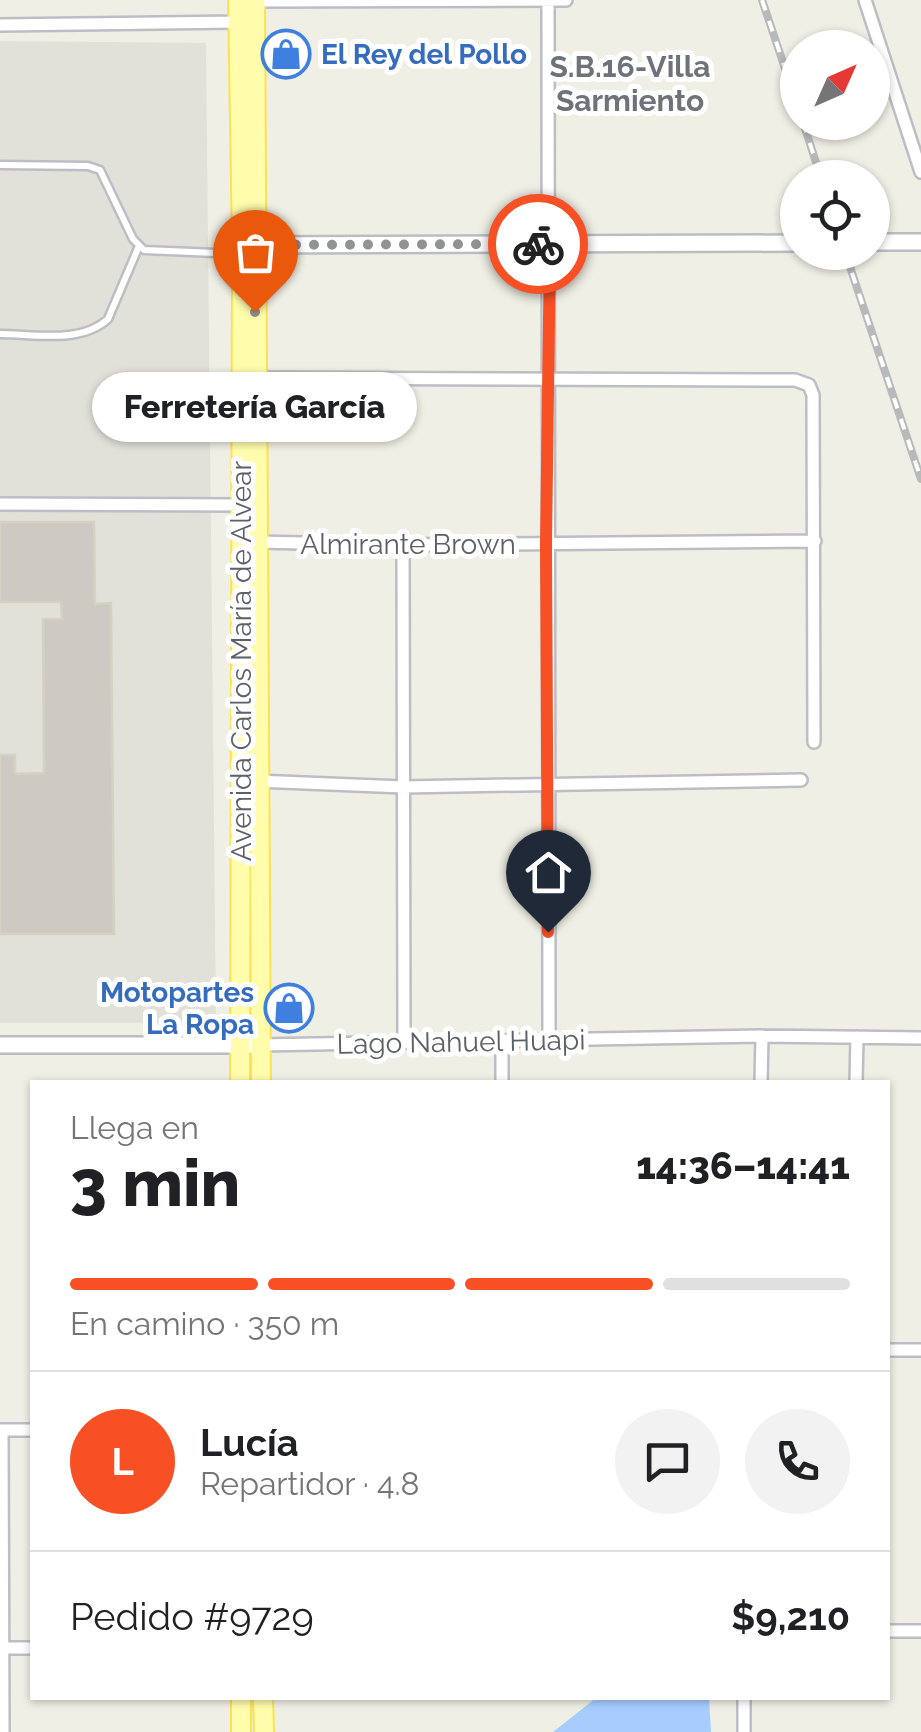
<!DOCTYPE html>
<html lang="es">
<meta charset="utf-8">
<style>
:root{--surface:#fff;--page:#f2f2f2;--text:#202124;--muted:#757577;--line:#e0e0e0;--accent:#f75025}
body{margin:0;font-family:Raleway,sans-serif;background:var(--page);color:var(--text);height:100vh;display:flex;flex-direction:column;font-size:38px;white-space:nowrap}
*{box-sizing:border-box;margin:0}
p{font-size:32px;color:var(--muted)}
.icon{flex:none;width:55px;height:55px;fill:none;stroke:currentColor;stroke-width:2;stroke-linecap:round;stroke-linejoin:round}
.map{position:relative;flex:1;overflow:hidden}
.panel{position:absolute;left:30px;top:1080px;width:860px;height:620px;display:flex;flex-direction:column;background:var(--surface);border-radius:0px;box-shadow:0 2px 8px #0004}
.panel>*{flex:none}
.needle{width:65px;rotate:45deg}
.fabs{position:absolute;left:780px;top:30px;display:grid;gap:20px}
.fabs a{display:grid;place-items:center;width:110px;height:110px;border-radius:50%;background:var(--surface);box-shadow:0 2px 8px #0004;font-size:50px}
.pin{position:absolute;display:grid;place-items:center;width:85px;height:85px;color:#fff;margin:-102px -42px;border-radius:50% 50% 50% 0;rotate:-45deg;box-shadow:0 0 10px #0007}
.pin .icon{rotate:45deg}
.courier{position:absolute;display:grid;place-items:center;width:100px;height:100px;margin:-50px;border:8px solid #f75025;border-radius:50%;background:#fff;color:#222;box-shadow:0 2px 12px #0007}
.bubble{position:absolute;height:70px;border-radius:35px;background:var(--surface);box-shadow:0 2px 8px #0004;font-size:32px;font-weight:800;line-height:70px;text-align:center}
.head em{font-style:normal;font-weight:800}
.head div{display:flex;flex-direction:column-reverse}
.head{display:flex;align-items:center;justify-content:space-between;height:170px;padding:0 40px}
h1{font-size:65px;font-weight:800;line-height:75px}
.bar{display:grid;grid-template-columns:repeat(4,1fr);gap:15px 10px;align-content:center;height:120px;padding:0 40px}
.bar i{height:12px;border-radius:8px;background:var(--line)}
.bar .selected{background:var(--accent)}
.bar p{grid-column:span 4}
.line{display:flex;align-items:center;gap:25px;padding:0 40px;border-top:2px solid var(--line)}
.line div{flex:1}
.round{display:grid;place-items:center;flex:none;width:105px;height:105px;border-radius:52px;background:var(--page)}
.map>svg:first-child{display:block}
.industrial{fill:#e1e1da}
.water{fill:#a7cdff}
.building{fill:#cccac2;stroke:#d6d2c3;stroke-width:2.5}
.lines{fill:none;stroke-linecap:round;stroke-linejoin:round}
.lane-casing{stroke:#bdbec5;stroke-width:11}
.street-casing{stroke:#bdbec5;stroke-width:16}
.secondary-casing{stroke:#bbbdc4;stroke-width:20}
.primary-casing{stroke:#fce253;stroke-width:22}
.path{stroke:#98ccae;stroke-width:2.5;stroke-dasharray:10 5;stroke-linecap:butt}
.lane{stroke:#fff;stroke-width:6}
.street{stroke:#fff;stroke-width:11}
.secondary{stroke:#fff;stroke-width:15}
.primary{stroke:#fffcac;stroke-width:18}
.rail-casing{stroke:#b8b9ba;stroke-width:8}
.rail{stroke:#fff;stroke-width:4;stroke-dasharray:11;stroke-linecap:butt}
.done{stroke:#909293;stroke-width:10;stroke-dasharray:0 18}
.route{stroke:#f75025;stroke-width:12}
.labels{text-anchor:middle;dominant-baseline:central;stroke-width:10;stroke-linejoin:round;paint-order:stroke}
.shop-label{font-size:28px;font-weight:bold;fill:#366cbe;stroke:#fff;text-anchor:start}
.street-label{font-size:28px;fill:#5d6067;stroke:#fff}
.neighbourhood-label{font-size:30px;font-weight:bold;fill:#6e7279;stroke:#fff}
</style>
<div class="map">
<svg width="921" height="1732" viewBox="0 0 921 1732">
<rect width="100%" height="100%" fill="#f0efe5"/>
<path class="industrial" d="M 0,41 L 206,43 L 216,1023 L 0,1023 Z"/>
<path class="water" d="M 596,1698 L 709,1698 L 711,1732 L 553,1732 Z"/>
<path class="building" d="M 0,522 L 94,522 L 95,604 L 111,603 L 114,934 L 0,934 L 0,755 L 15,755 L 15,774 L 44,773 L 43,619 L 62,619 L 61,602 L 0,602 Z"/>
<g class="lines">
<g class="lane-casing">
<path id="lane" d="M 0,165 L 88,166 L 100,170 L 133,239 L 144,250 L 240,254
M 0,334 C 35,334 81,344 108,319 L 139,246"/>
</g>
<g class="street-casing">
<path id="street" d="M 548,0 L 549,1042
M 865,0 L 921,172
M 252,4 L 255,1 L 566,0
M 0,25 L 238,22 L 240,19
M 254,378 L 795,380 L 809,385 L 813,395 L 814,742
M 0,504 L 241,505
M 255,542 L 403,545 L 815,541
M 403,545 L 404,1042
M 256,781 L 403,787 L 801,780
M 502,1041 L 502,1082
M 260,1045 L 762,1036 L 921,1038
M 761,1082 L 762,1036
M 856,1082 L 857,1037
M 888,1350 L 921,1350
M 0,1430 L 32,1430
M 2,1430 L 3,1732
M 888,1631 L 921,1631
M 2,1648 L 32,1648
M 744,1698 L 744,1732"/>
</g>
<g class="secondary-casing">
<path id="secondary" d="M 872,242 L 921,242
M 246,245 L 798,243
M 0,1045 L 260,1045"/>
</g>
<g class="primary-casing">
<path id="primary" d="M 238,0 L 242,245 L 240,1082
M 255,0 L 261,1082
M 241,1698 L 241,1732
M 263,1698 L 264,1732"/>
</g>
<path class="path" d="M 272,430 L 349,430"/>
<use href="#lane" class="lane"/>
<use href="#street" class="street"/>
<use href="#secondary" class="secondary"/>
<use href="#primary" class="primary"/>
<g class="rail-casing">
<path id="rail" d="M 762,0 L 798,107
M 803,122 L 821,178
M 845,252 L 921,479"/>
</g>
<use href="#rail" class="rail"/>
</g>
<g class="lines">
<path class="done" d="M 255,312 L 255,245 L 538,244"/>
<path class="route" d="M 538,244 L 550,244 L 546,544 L 548,932"/>
</g>
<defs>
<g id="shop-ring" transform="scale(2.5)"><circle r="9.5" fill="#fff" stroke="#3f7fe0" stroke-width="1.5"/><path d="M-5-2.5h2.3a2.7 3.5 0 0 1 5.4 0H5L5.5 6h-11ZM-1.5-2.5h3a1.5 2.3 0 0 0-3 0Z" fill="#3f7fe0"/></g>
</defs>
<g fill-rule="evenodd">
<use href="#shop-ring" x="286" y="54"/>
<use href="#shop-ring" x="289" y="1008"/>
</g>
<g class="labels">
<g class="shop-label">
<text x="321" y="54">El Rey del Pollo</text>
<text x="254" y="992" text-anchor="end">Motopartes<tspan x="254" dy="32">La Ropa</tspan></text>
</g>
<g class="street-label">
<text x="408" y="544">Almirante Brown</text>
<text transform="translate(241 661) rotate(-90)">Avenida Carlos María de Alvear</text>
<text transform="translate(461 1042) rotate(-1)">Lago Nahuel Huapi</text>
</g>
<g class="neighbourhood-label">
<text x="630" y="66">S.B.16-Villa<tspan x="630" dy="34">Sarmiento</tspan></text>
</g>
</g>
</svg>
<div class="fabs">
<a><svg class="needle" viewBox="-14 -14 28 28"><path d="M0-13l5 13h-10z" fill="#e53935"/><path d="M0 13l5-13h-10z" fill="#757577"/></svg></a>
<a><svg class="icon" aria-label="locate" viewBox="0 0 24 24"><circle cx="12" cy="12" r="6"/><path d="M12 2v4M12 18v4M2 12h4M18 12h4"/></svg></a>
</div>
<div class="pin" style="left:255px;top:312px;background:#ea580c"><svg class="icon" aria-label="bag" viewBox="0 0 24 24"><path d="M5 8h14l-1 12H6zM9 8a3 3 0 0 1 6 0"/></svg></div>
<div class="pin" style="left:548px;top:932px;background:#1f2937"><svg class="icon" aria-label="home" viewBox="0 0 24 24"><path d="M3 11l9-7 9 7M6 9v11h12V9"/></svg></div>
<div class="courier" style="left:538px;top:244px"><svg class="icon" aria-label="bike" viewBox="0 0 24 24"><circle cx="6" cy="16" r="4"/><circle cx="18" cy="16" r="4"/><path d="M6 16l4-8h5l3 8M10 8l3 8H6M13 5h3"/></svg></div>
<div class="bubble" style="left:92px;top:372px;width:325px">Ferretería García</div>
<section class="panel">
<div class="head"><div><h1>3 min</h1><p>Llega en</p></div><em>14:36–14:41</em></div>
<div class="bar"><i class="selected"></i><i class="selected"></i><i class="selected"></i><i></i><p>En camino · 350 m</p></div>
<div class="line" style="height:180px"><b class="round" style="background:var(--accent);color:#fff">L</b><div><b>Lucía</b><p>Repartidor · 4.8</p></div><a class="round"><svg class="icon" aria-label="chat" viewBox="0 0 24 24"><path d="M4 5h16v11H9l-5 4z"/></svg></a><a class="round"><svg class="icon" aria-label="phone" viewBox="0 0 24 24"><path d="M5 4h4l2 5-3 2q2 4 5 5l2-3 5 2v4C11 20 4 13 5 4z"/></svg></a></div>
<div class="line" style="height:130px"><div>Pedido #9729</div><b>$9,210</b></div>
</section>
</div>
